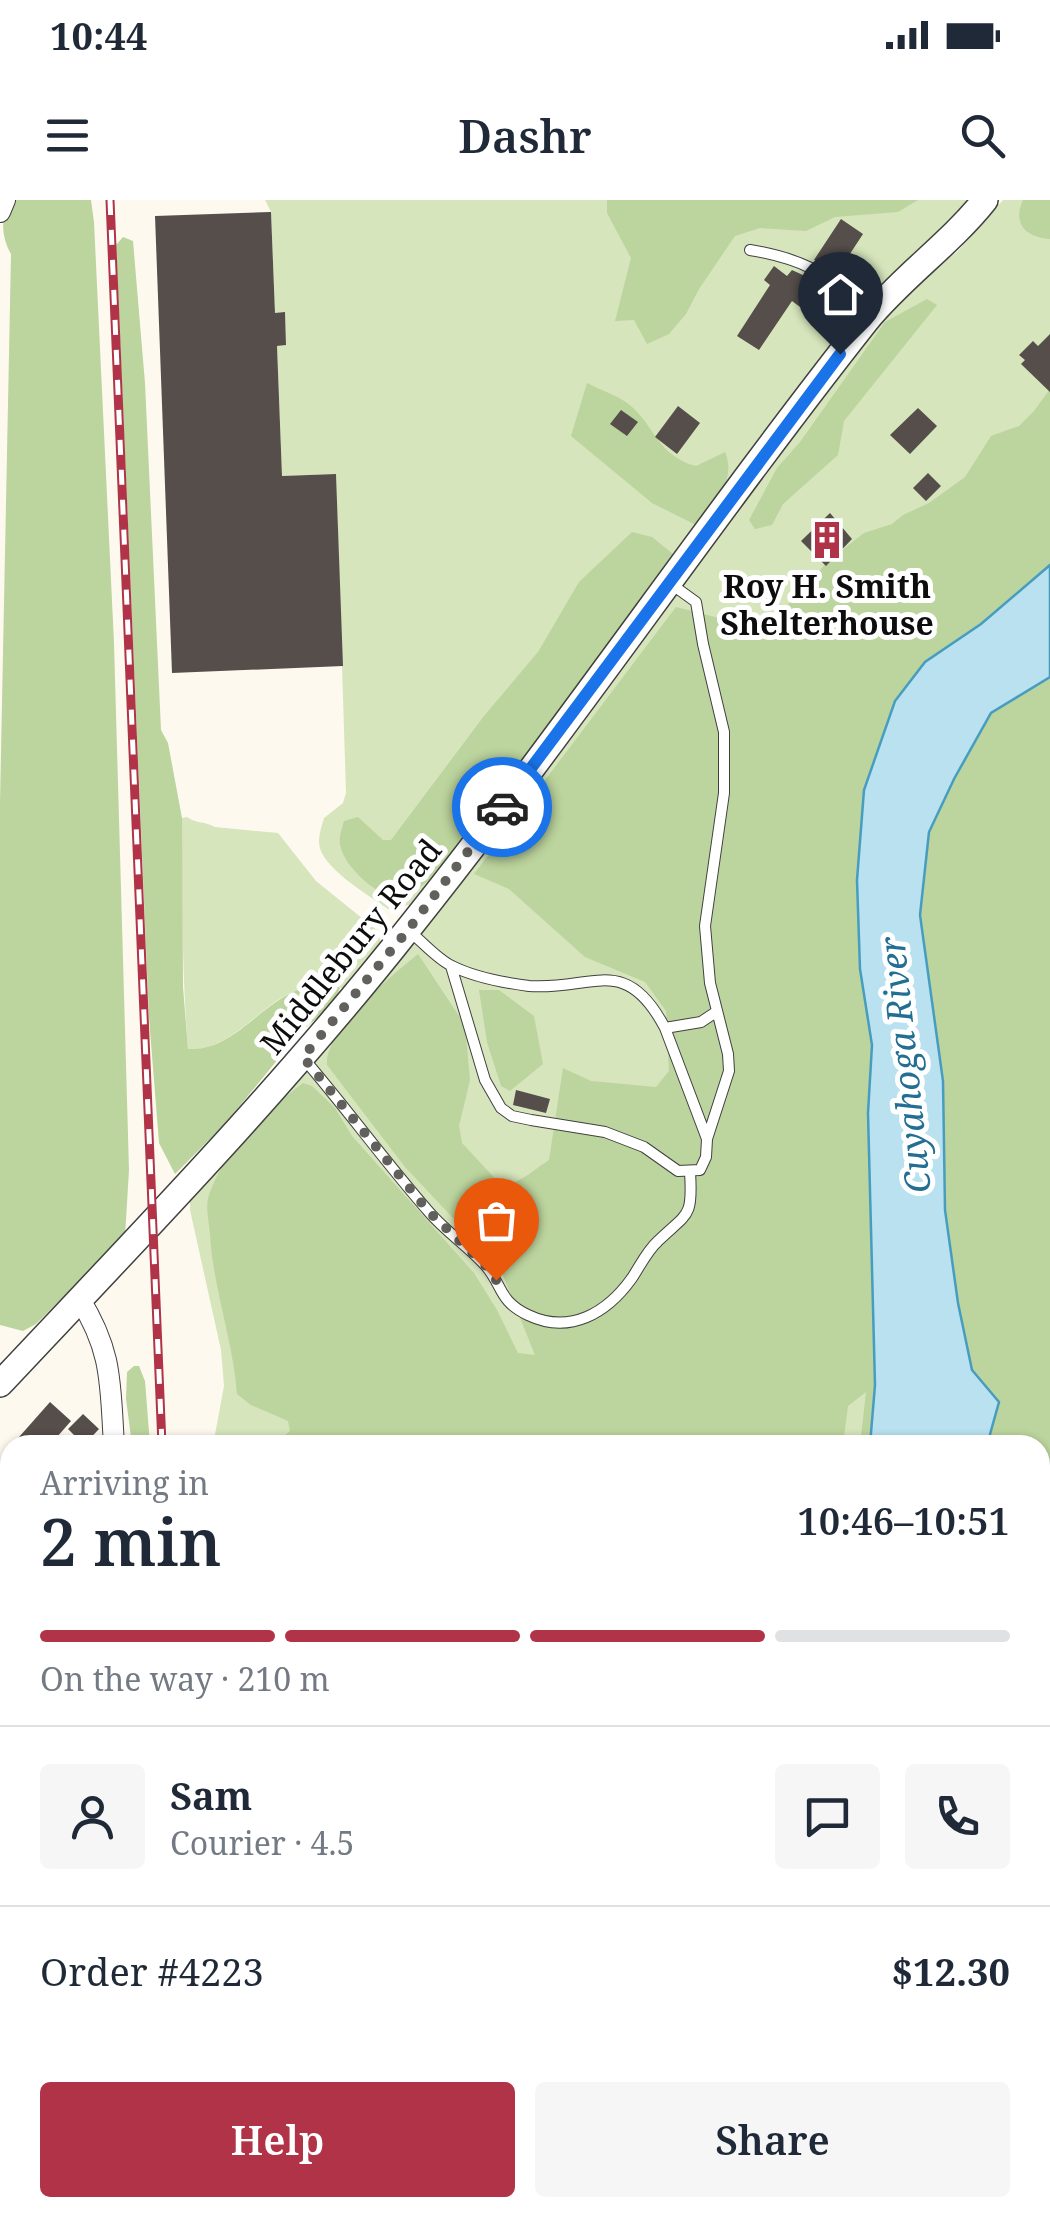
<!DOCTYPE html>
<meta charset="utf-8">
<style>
:root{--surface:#fff;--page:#f6f6f7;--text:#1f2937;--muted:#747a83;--line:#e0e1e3;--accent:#b03347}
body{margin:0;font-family:"Noto Serif",serif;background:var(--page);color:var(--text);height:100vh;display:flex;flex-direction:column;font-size:38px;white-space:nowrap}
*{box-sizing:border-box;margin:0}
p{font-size:32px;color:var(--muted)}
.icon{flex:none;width:55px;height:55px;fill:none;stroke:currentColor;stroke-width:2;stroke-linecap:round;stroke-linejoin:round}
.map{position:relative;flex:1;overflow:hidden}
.drawer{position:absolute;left:0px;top:1235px;width:1050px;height:782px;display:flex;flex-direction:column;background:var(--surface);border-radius:30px 30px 0 0;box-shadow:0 2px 8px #0004}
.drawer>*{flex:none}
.pin{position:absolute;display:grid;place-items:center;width:85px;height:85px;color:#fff;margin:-102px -42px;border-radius:50% 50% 50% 0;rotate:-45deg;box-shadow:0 0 10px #0007}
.pin .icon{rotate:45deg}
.courier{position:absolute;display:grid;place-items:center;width:100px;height:100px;margin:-50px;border:8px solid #1a73e8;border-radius:50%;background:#fff;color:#222;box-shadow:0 2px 12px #0007}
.head em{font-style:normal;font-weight:600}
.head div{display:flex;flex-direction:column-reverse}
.head{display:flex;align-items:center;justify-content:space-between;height:170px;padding:0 40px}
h1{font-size:65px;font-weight:600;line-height:75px}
.bar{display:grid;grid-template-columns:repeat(4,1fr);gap:15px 10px;align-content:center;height:120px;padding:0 40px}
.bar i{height:12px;border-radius:8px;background:var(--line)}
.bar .current{background:var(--accent)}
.bar p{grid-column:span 4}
.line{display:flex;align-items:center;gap:25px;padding:0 40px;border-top:2px solid var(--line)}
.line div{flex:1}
.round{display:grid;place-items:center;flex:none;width:105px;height:105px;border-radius:10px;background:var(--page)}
.button{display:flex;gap:20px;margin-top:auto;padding:20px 40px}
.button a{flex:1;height:115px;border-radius:10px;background:var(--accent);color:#fff;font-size:40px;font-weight:600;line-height:115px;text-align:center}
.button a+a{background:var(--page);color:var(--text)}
.status{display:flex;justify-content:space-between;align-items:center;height:70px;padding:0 50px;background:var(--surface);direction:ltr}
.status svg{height:28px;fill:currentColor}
header{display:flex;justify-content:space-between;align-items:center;height:130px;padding:0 40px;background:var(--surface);font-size:45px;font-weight:600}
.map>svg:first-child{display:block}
.green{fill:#d6e5bc}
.forest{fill:#bcd49d}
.water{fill:#b9e1f0;stroke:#479dc0;stroke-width:2.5}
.building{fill:#554e4b}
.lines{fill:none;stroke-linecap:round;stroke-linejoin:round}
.service-casing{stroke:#404040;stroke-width:12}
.minor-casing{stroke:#404040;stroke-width:22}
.tertiary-casing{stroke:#404040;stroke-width:28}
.service{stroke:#fff;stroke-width:10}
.minor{stroke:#fff;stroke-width:20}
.tertiary{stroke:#fff;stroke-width:25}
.rail-casing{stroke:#b03347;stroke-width:9}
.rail{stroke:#fff;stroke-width:5;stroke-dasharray:15;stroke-linecap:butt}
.done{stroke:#61605c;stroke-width:10;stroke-dasharray:0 18}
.route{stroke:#1a73e8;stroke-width:12}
.labels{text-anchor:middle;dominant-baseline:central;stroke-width:10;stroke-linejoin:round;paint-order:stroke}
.poi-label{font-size:32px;font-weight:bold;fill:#0d0d0d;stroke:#fff}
.street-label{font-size:32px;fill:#0d0d0d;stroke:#fff}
.water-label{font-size:35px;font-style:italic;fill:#236e93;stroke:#fff}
</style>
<div class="status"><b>10:44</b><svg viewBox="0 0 49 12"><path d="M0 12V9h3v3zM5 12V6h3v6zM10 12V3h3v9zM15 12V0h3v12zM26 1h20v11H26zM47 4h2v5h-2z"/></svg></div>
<header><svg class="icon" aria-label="menu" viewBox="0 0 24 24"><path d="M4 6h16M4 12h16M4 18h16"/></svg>Dashr<svg class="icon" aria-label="search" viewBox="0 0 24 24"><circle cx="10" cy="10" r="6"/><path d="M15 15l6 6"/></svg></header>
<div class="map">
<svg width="1050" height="2016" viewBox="0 0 1050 2016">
<rect width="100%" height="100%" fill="#fdf9ef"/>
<path class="green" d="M 265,0 L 968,0 L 954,18 L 886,84 L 420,703 L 388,709 C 369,695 319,667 319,642 C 319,634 322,625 324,618 L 343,603 L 346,593 L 336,274 L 282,276 L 277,146 L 286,145 L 285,113 L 275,113 L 271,12 Z
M 1003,0 L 1050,0 L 1050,365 L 981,424 L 925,462 L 870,1245 L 213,1245 L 224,1186 L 221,1150 L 190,1010 L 190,997 L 836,175 L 909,88 L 958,51 Z
M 187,617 C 197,624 205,621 215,627 L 278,633 L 316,681 L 378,731 L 381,744 L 346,787 L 340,788 L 334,781 C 313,784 293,790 275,802 C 248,821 224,850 188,850 C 182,773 182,695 182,618 Z"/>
<path class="forest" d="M 15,0 L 91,0 L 94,22 L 114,443 L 129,970 L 125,1036 L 36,1124 L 23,1131 L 0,1125 L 0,603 L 11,54 C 0,35 0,11 15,0 Z
M 607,0 L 918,0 L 898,12 L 835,17 L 806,31 L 760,28 L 735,36 L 699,89 L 686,114 L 669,134 L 647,144 L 634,120 L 615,121 L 631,58 L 607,13 Z
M 1023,0 L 1050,0 L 1050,39 C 1026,37 1012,24 1023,0 Z
M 123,37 L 133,41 L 145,183 L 161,530 L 168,543 L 182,618 L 183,787 L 188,849 C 224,851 248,821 276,802 C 293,790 313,783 334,780 L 340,788 L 333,806 L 301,831 L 224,925 L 175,974 L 159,943 L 149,818 L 116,45 Z
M 927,99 L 937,105 L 844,221 L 838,255 L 783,304 L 772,325 L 755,329 L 749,320 L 777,268 L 800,242 L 885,122 Z
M 587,183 C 600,190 620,196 631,206 C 655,227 658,256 696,266 L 725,252 C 737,279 714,305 700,327 L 652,303 L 571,236 Z
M 1050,189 L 1050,365 L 981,424 L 925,462 L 895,501 L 864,590 L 857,680 L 860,769 L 872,845 L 868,913 L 875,1185 L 870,1245 L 860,1245 L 866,1192 L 848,1206 L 843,1245 L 273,1245 L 290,1231 L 288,1221 L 251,1205 L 237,1194 C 233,1140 213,1088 210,1034 C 209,1022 205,1006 209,995 C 224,950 266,911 303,883 L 312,886 L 335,908 L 352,936 L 474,1073 L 497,1110 L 518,1153 L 535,1155 L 500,1068 L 405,967 L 327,865 C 323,833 393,774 418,754 L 465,825 L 470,880 L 459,926 L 462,943 L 502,986 C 522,982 532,971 549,960 L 563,868 L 591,881 L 656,887 L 669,871 L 666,811 L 645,782 L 585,757 L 509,689 L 474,674 L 676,407 L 762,429 L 803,390 L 827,362 L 864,333 L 892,324 L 903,315 L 929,303 L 965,277 L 991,236 L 1019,226 L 1034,211 Z
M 632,332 L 652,337 L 673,354 L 673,364 L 497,596 L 429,680 L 402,702 C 380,697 344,669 340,644 C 339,636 342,628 344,621 L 358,617 L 383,640 L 391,640 L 484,516 L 538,452 L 579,382 Z
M 1050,477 L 1050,1339 L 1040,1350 L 1040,1245 L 987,1245 L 999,1202 L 972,1170 L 958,1103 L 945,1010 L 943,881 L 920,715 L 929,632 L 954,579 L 991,513 Z
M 479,790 L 499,790 L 534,816 L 543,864 L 510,891 L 501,886 L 487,842 Z
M 134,1166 L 139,1166 L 145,1181 L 150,1245 L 132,1245 L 126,1199 L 127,1172 Z
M 10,1705 L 10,2008 L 54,2008 L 47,2016 L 0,2016 L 0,1717 Z
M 202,2008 L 319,2008 L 307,2016 L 166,2016 L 198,2011 Z
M 577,2008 L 884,2008 L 877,2016 L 570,2016 Z"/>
<path class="water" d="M 1050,365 L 1050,477 L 991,513 L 954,579 L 929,632 L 920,715 L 943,881 L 945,1010 L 958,1103 L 972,1170 L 999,1202 L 987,1245 L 870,1245 L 875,1185 L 868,913 L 872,845 L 860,769 L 857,680 L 864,590 L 895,501 L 925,462 L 981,424 Z
M 319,2008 L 473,2008 L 464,2016 L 307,2016 Z"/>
<path class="building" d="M 271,12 L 275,113 L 285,112 L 286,145 L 277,146 L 282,276 L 336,274 L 343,466 L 172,473 L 155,16 Z
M 841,19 L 863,34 L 840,69 L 832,64 L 829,68 L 814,60 Z
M 774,66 L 787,76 L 792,70 L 818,82 L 800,107 L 792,101 L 759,150 L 737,136 L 770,85 L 764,80 Z
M 1050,134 L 1050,192 L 1021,164 L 1025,160 L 1019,155 L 1033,141 L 1038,146 Z
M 678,206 L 700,223 L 677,254 L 655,237 Z
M 918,208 L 937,226 L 910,254 L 890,235 Z
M 621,210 L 638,222 L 627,236 L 610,224 Z
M 928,273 L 941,286 L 926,301 L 913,288 Z
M 830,313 L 852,339 L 826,366 L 801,341 Z
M 516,890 L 550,899 L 546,913 L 513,905 Z
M 50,1202 L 71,1221 L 50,1245 L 12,1245 Z
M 83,1214 L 99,1229 L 84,1245 L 68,1229 Z"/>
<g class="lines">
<g class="service-casing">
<path id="service" d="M 750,50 C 810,60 826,76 874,110
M 671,384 L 696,402 L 703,444 L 724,532 L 724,593 L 705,726 L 710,783 L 728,854 L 729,871 L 707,939
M 410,732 C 423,742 437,759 452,766 C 474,777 506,783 529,786 C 592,791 625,752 665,828 L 707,939 L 706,957 L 700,970 L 678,971 L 644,947 L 605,932 L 531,920 L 512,916 L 501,908 L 485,880 L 451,766
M 665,828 L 701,822 L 716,812
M 304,859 C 347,909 386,963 429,1012 C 446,1032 468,1046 485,1065 C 503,1085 498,1101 528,1115 C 570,1135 607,1113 632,1078 C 640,1066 647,1051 658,1041 C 688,1012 693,1018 690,972"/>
</g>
<g class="minor-casing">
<path id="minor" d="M 0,12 L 5,0
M 79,1098 C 113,1152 110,1184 114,1245
M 0,1536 L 10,1525"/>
</g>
<g class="tertiary-casing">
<path id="tertiary" d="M 0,1184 C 140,1035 282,889 409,728 C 567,530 709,320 866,121 C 902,77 950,44 985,0
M 1040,1864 L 1050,1854
M 897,2016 L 904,2008"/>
</g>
<use href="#service" class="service"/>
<use href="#minor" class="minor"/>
<use href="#tertiary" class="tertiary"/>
<g class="rail-casing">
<path id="rail" d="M 110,0 L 162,1245
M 1040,1387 L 1050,1376
M 1040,1991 L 1050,1981
M 480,2008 L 486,2016
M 507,2016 L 514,2008
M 1016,2016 L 1024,2008"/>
</g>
<use href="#rail" class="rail"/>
</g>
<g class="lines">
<path class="done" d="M 496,1080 L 486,1066 L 429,1012 L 303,857 L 408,730 L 502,607"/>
<path class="route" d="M 502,607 L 840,154"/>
</g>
<defs>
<g id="building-bare" transform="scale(3)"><path d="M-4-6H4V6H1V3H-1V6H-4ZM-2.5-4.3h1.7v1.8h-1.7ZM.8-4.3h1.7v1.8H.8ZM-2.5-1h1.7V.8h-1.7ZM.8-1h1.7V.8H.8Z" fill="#b03347" stroke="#fff" stroke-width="2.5" paint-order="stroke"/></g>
</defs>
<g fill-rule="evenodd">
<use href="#building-bare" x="827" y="340"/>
</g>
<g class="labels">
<g class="poi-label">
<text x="827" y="385">Roy H. Smith<tspan x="827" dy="37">Shelterhouse</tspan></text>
</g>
<g class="street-label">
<text transform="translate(350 746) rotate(-51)">Middlebury Road</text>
</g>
<g class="water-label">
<text transform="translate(904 865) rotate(-96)">Cuyahoga River</text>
</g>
</g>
</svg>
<div class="pin" style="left:496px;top:1080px;background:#ea580c"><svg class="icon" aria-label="bag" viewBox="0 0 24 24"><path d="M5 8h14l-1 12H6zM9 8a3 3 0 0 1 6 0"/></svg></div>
<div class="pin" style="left:840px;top:154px;background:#1f2937"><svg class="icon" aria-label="home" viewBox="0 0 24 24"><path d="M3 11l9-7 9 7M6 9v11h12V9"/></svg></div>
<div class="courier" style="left:502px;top:607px"><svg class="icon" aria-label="car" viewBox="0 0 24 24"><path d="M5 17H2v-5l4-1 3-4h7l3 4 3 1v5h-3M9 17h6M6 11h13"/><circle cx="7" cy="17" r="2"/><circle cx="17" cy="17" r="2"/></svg></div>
<section class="drawer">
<div class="head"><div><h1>2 min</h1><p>Arriving in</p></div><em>10:46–10:51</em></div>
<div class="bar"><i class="current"></i><i class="current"></i><i class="current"></i><i></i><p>On the way · 210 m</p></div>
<div class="line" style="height:180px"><a class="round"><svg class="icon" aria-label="person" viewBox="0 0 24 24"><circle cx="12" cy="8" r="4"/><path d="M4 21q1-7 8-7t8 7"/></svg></a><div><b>Sam</b><p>Courier · 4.5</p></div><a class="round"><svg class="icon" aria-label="chat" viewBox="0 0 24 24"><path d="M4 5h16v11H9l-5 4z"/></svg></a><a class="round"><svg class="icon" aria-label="phone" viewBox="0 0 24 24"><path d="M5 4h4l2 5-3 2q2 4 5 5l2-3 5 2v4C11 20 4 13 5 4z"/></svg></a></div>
<div class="line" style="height:130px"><div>Order #4223</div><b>$12.30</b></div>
<div class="button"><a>Help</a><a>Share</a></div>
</section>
</div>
